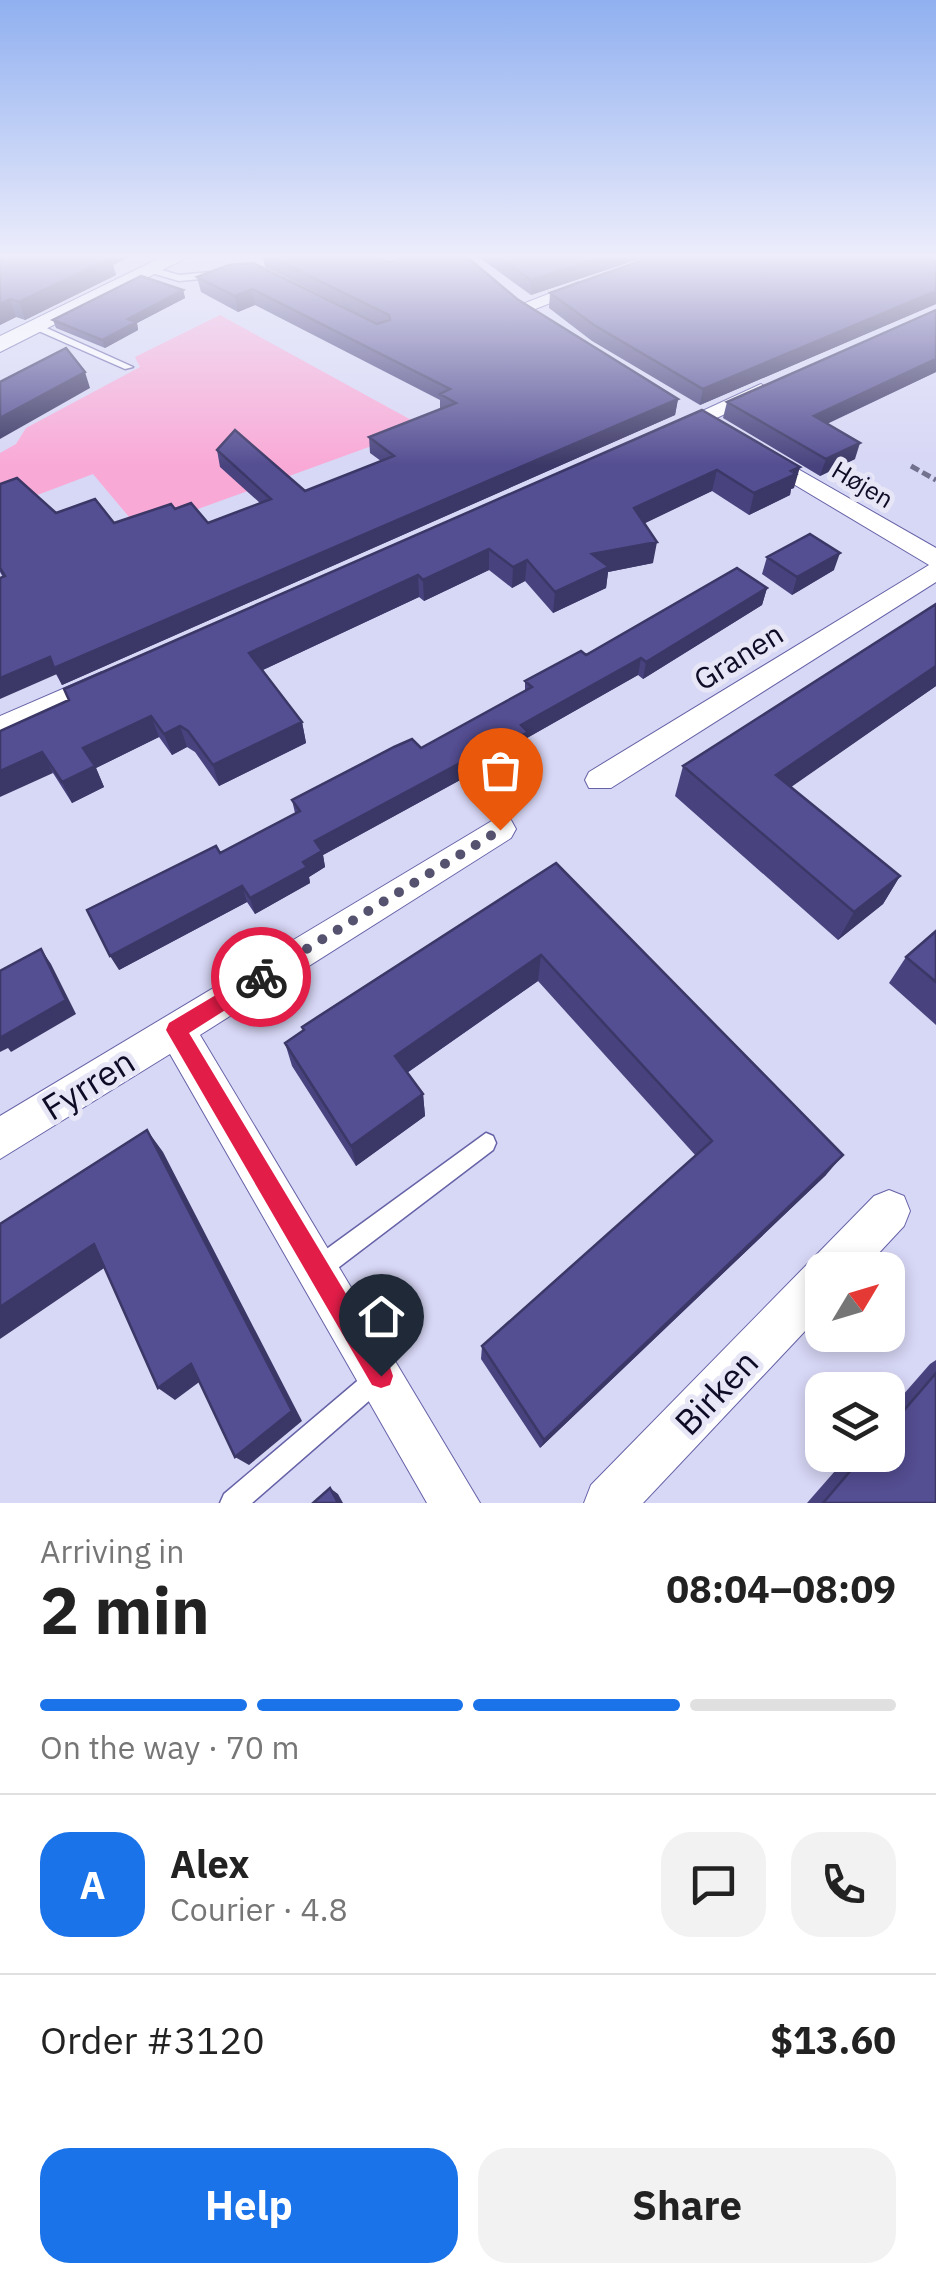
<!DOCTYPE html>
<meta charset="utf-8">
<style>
:root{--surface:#fff;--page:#f2f2f2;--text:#222;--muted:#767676;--line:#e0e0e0;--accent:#1a73e8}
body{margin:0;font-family:"IBM Plex Sans",sans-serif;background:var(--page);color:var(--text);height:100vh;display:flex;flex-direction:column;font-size:38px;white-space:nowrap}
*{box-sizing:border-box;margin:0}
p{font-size:32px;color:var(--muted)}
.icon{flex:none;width:55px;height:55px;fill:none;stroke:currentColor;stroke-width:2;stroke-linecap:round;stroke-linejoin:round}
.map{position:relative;height:1503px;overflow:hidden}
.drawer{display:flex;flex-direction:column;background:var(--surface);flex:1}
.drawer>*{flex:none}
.needle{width:65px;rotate:52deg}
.controls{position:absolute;left:805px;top:1252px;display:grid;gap:20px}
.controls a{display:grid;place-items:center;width:100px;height:100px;border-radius:20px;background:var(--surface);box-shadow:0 5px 15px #0003;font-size:50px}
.pin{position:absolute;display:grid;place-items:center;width:85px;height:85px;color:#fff;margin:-102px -42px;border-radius:50% 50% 50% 0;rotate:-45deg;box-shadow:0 0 10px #0007}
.pin .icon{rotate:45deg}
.courier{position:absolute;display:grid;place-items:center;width:100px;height:100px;margin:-50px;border:8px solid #e11d48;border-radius:50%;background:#fff;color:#222;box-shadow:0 2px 12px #0007}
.headline em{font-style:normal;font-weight:700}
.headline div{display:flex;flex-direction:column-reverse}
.headline{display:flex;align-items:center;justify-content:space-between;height:170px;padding:0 40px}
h1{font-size:65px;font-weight:700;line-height:75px}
.bar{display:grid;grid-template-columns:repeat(4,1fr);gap:15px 10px;align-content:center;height:120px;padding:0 40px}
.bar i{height:12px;border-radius:8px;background:var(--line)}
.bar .selected{background:var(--accent)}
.bar p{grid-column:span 4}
.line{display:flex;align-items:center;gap:25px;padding:0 40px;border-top:2px solid var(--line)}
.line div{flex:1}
.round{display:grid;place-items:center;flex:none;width:105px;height:105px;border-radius:30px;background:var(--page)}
.action{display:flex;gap:20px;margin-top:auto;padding:20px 40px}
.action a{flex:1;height:115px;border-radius:30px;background:var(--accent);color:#fff;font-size:40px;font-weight:700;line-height:115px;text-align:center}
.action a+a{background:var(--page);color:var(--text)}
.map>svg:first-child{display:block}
.green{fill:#f9a9d6}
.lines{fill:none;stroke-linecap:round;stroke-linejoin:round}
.service-casing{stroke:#6662a7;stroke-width:3}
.minor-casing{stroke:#6662a7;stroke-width:2}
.tertiary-casing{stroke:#6662a7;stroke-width:2}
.path{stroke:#72718e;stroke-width:5;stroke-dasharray:9 4;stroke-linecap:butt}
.service{fill:#fff;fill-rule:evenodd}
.minor{fill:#fff;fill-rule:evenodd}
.tertiary{fill:#fff;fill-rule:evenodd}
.wall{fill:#48437e;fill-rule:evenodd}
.shaded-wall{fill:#3b3766}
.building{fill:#544e92;stroke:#3b3766;stroke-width:2.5}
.route{fill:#e11d48}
.done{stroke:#54526f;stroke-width:10;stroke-dasharray:0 18}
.labels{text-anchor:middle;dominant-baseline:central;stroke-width:10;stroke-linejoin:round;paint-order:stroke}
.far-street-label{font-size:25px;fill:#0e0b26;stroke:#e6e6f6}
.street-label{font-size:30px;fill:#0e0b26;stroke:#e6e6f6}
.near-street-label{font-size:35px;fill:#0e0b26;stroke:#e6e6f6}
</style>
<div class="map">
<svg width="936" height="1503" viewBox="0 0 936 1503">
<rect width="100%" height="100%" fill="#d7d7f6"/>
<path class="green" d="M 220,315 L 424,427 L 140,530 L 93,474 L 32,497 L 0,489 L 0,453 L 16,444 L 26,428 L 140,367 L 135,357 Z"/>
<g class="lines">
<g class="service-casing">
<path id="service" d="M 151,267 L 179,275 L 221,271 L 225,274 L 221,277 L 179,281 L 148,272 L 147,270 Z
M 34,325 L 40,325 L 133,367 L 125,369 L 34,329 Z
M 486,1133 L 493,1136 L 496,1143 L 493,1150 L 326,1277 L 318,1280 L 310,1277 L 307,1269 L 310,1261 Z
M 377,1367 L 385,1371 L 389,1379 L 385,1387 L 252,1503 L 220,1503 L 224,1494 L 369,1371 Z"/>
</g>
<g class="minor-casing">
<path id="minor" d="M 579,282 L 594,286 L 530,311 L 515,307 Z
M 761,384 L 771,390 L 768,394 L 678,436 L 662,436 L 659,431 Z
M 763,449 L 936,548 L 936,582 L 611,788 L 589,788 L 585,780 L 589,772 L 929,565 L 755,461 L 755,451 Z
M 102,672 L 116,682 L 112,689 L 0,739 L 0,716 Z
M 500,816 L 511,820 L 516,829 L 511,838 L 200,1035 L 480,1503 L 427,1503 L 170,1054 L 0,1159 L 0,1116 Z
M 889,1190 L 904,1196 L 910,1211 L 904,1226 L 863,1270 L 822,1270 L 822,1313 L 643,1503 L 584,1503 L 591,1485 L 874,1196 Z"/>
</g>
<g class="tertiary-casing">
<path id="tertiary" d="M 164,256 L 190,256 L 0,352 L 0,336 Z"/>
</g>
<path class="path" d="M 911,466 L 936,480"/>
<use href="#service" class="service"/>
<use href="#minor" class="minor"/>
<use href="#tertiary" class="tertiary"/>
</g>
<path class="wall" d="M 0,256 L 113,265 L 116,275 L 25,320 L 16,317 L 0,325 Z
M 263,256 L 466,256 L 517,299 L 678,399 L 675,415 L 62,685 L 0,572 L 0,484 L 56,513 L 114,523 L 175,509 L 208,523 L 260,503 L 220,467 L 217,450 L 305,491 L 381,461 L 370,453 L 369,437 L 440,409 L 440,400 L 255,305 L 238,312 L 201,292 L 197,277 L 342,306 L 265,267 ZM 375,257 L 388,259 L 405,257 L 389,262 Z
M 477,256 L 648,256 L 531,295 Z
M 936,256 L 936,304 L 700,405 L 592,341 L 549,308 L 550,293 Z
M 183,290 L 185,298 L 137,323 L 138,330 L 105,348 L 56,328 L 53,320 Z
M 936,372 L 827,424 L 855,459 L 820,476 L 723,418 L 727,402 Z
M 702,410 L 794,488 L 791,489 L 790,495 L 749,515 L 712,491 L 644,523 L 653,563 L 608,572 L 606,588 L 553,613 L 525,581 L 512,588 L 489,570 L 424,601 L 419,597 L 263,670 L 302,722 L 306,743 L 219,786 L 195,752 L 187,747 L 172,755 L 159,737 L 96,768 L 104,787 L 72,803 L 53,773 L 0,731 Z
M 767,557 L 834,570 L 792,595 L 762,574 Z
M 767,588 L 762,605 L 643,679 L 638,675 L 527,738 L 527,748 L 466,783 L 462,779 L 323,855 L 325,867 L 309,877 L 310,883 L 255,914 L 247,902 L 119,970 L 220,853 L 295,813 L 292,800 L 421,748 L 525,691 L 525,681 L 586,655 Z
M 936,604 L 936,686 L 790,787 L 900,876 L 883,904 L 838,940 L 675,796 L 683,766 Z
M 556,863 L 826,1175 L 540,1448 L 481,1359 L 482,1346 L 696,1156 L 538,981 L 407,1073 L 423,1094 L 425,1116 L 356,1166 L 292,1066 L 285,1043 L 303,1031 L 302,1027 Z
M 936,931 L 936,1025 L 889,983 L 906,957 Z
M 936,1360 L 936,1503 L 807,1503 L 849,1455 L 888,1455 L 888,1412 L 930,1364 Z"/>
<path class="shaded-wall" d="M 98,256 L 131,256 L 113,265 L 116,275 L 25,320 L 19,302 Z
M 605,256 L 648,256 L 531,295 L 531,280 Z
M 252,289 L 255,305 L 238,312 L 235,296 Z
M 183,290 L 185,298 L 137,323 L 138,330 L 105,348 L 102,340 L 128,319 Z
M 936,291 L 936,304 L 700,405 L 703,389 Z
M 10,299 L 16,317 L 0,325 L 0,304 Z
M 936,359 L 936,372 L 809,432 L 814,416 Z
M 85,372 L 90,388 L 0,439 L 0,418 Z
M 678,399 L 675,415 L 62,685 L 57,674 L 0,699 L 0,678 Z
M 860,443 L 855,459 L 820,476 L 826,459 Z
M 800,467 L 794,488 L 791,489 L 790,495 L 749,515 L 754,493 Z
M 717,470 L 712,491 L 631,530 L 634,508 Z
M 657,542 L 653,563 L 608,572 L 606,588 L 553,613 L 555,592 L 592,554 Z
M 489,549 L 489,570 L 424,601 L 423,580 Z
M 840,553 L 834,570 L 792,595 L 797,577 Z
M 527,560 L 525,581 L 512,588 L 513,567 Z
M 418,575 L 419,597 L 254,674 L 249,653 Z
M 767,588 L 762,605 L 643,679 L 646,662 Z
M 641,658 L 638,675 L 527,738 L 527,748 L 466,783 L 466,766 L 521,725 Z
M 936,666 L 936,686 L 764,806 L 776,775 Z
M 151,716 L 159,737 L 96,768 L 104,787 L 72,803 L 62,782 L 83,748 Z
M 302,722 L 306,743 L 219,786 L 213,765 Z
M 180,726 L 187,747 L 172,755 L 164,734 Z
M 42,752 L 53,773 L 0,797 L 0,771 Z
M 462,762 L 462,779 L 323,855 L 325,867 L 309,877 L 310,883 L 255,914 L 250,898 L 303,862 L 315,841 Z
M 900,876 L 883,904 L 838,940 L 854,912 Z
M 242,886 L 247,902 L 119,970 L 110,956 Z
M 41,949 L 51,964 L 76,1014 L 11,1052 L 8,1048 L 0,1052 L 0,1035 Z
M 541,955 L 538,981 L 398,1079 L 395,1056 Z
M 423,1094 L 425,1116 L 356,1166 L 351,1146 Z
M 147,1130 L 163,1152 L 302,1421 L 249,1465 L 235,1457 Z
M 843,1155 L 826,1175 L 540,1448 L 544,1440 Z
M 94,1244 L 113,1262 L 0,1339 L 0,1307 Z
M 191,1364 L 206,1377 L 175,1400 L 158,1388 Z
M 330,1488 L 338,1494 L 343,1503 L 338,1503 Z"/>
<path class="building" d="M 0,256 L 104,256 L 111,258 L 19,302 L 10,299 L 0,304 Z
M 269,256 L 370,256 L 389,262 L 411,256 L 466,256 L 517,299 L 678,399 L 54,668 L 50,657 L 0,678 L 0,578 L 5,576 L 0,568 L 0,484 L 17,478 L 56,513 L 95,499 L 114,523 L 171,504 L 175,509 L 191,503 L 208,523 L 271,499 L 217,450 L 235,430 L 305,491 L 394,456 L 369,437 L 456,403 L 440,394 L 450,389 L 252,289 L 235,296 L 197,277 L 229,265 L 253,263 L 377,324 L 390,320 L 389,315 Z
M 498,256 L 605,256 L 531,280 Z
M 654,256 L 936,256 L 936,291 L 703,389 L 594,325 L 550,293 Z
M 141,276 L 183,290 L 128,319 L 136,322 L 102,340 L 53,320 Z
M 936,310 L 936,359 L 814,416 L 860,443 L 826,459 L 727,402 Z
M 66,348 L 85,372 L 0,418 L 0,382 Z
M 702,410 L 800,467 L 791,471 L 796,474 L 754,493 L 717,470 L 634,508 L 657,542 L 592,554 L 609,567 L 555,592 L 527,560 L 513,567 L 489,549 L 423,580 L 418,575 L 249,653 L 302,722 L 213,765 L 188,731 L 180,726 L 164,734 L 151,716 L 83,748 L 95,766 L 62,782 L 42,752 L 0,771 L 0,731 L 69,700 L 64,689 Z
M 810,534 L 840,553 L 797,577 L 767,557 Z
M 737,568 L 767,588 L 646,662 L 641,658 L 521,725 L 528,732 L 466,766 L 462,762 L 315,841 L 322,851 L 303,862 L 307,867 L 250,898 L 242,886 L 110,956 L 87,910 L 216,846 L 220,853 L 300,811 L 292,800 L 394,747 L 412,739 L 421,748 L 532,687 L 525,681 L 581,651 L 586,655 Z
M 936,604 L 936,666 L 776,775 L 900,876 L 854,912 L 683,766 Z
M 556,863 L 843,1155 L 544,1440 L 482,1346 L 712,1141 L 541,955 L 395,1056 L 423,1094 L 351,1146 L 285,1043 L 304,1030 L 302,1027 Z
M 936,931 L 936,982 L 906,957 Z
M 41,949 L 66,1000 L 0,1038 L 0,971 Z
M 147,1130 L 292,1411 L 235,1457 L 191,1364 L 158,1388 L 94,1244 L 0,1307 L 0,1224 Z
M 936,1373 L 936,1503 L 823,1503 L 864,1455 L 888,1455 L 888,1429 Z
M 330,1488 L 338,1503 L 313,1503 Z"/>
<linearGradient id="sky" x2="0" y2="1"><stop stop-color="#90b0f0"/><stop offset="0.55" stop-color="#ededfb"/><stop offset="1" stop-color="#ededfb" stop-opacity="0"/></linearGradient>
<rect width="936" height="466" fill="url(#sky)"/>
<path class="route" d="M 261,968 L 268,971 L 268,983 L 189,1033 L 390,1367 L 393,1376 L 390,1385 L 381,1388 L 372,1385 L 166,1030 L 169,1023 Z"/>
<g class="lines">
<path class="done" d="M 261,977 L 500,830"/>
</g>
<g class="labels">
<g class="far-street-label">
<text transform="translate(863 484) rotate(31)">Højen</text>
</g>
<g class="street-label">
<text transform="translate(738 656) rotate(-32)">Granen</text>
</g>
<g class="near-street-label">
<text transform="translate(88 1084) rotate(-32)">Fyrren</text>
<text transform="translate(716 1392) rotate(-46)">Birken</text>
</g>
</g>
</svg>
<div class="controls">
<a><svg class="needle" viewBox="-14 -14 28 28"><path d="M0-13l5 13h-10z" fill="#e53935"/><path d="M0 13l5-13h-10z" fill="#767676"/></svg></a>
<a><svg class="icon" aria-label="layers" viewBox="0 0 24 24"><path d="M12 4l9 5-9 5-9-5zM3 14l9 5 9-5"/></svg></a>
</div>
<div class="pin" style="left:500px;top:830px;background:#ea580c"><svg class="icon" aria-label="bag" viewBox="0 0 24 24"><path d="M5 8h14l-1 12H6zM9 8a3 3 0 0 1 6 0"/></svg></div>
<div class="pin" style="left:381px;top:1376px;background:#1f2937"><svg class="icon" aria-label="home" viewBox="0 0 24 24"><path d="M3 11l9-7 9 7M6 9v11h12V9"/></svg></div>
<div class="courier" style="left:261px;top:977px"><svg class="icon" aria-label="bike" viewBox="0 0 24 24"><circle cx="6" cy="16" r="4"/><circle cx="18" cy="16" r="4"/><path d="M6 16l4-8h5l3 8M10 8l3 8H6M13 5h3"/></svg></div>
</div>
<section class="drawer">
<div class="headline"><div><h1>2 min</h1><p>Arriving in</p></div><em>08:04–08:09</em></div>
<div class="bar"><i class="selected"></i><i class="selected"></i><i class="selected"></i><i></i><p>On the way · 70 m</p></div>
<div class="line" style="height:180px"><b class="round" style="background:var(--accent);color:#fff">A</b><div><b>Alex</b><p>Courier · 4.8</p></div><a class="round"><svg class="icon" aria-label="chat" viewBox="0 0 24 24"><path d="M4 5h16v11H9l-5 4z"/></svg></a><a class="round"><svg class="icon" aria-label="phone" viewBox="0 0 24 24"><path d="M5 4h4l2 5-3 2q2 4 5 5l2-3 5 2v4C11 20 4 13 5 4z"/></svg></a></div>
<div class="line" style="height:130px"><div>Order #3120</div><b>$13.60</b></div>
<div class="action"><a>Help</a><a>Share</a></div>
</section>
